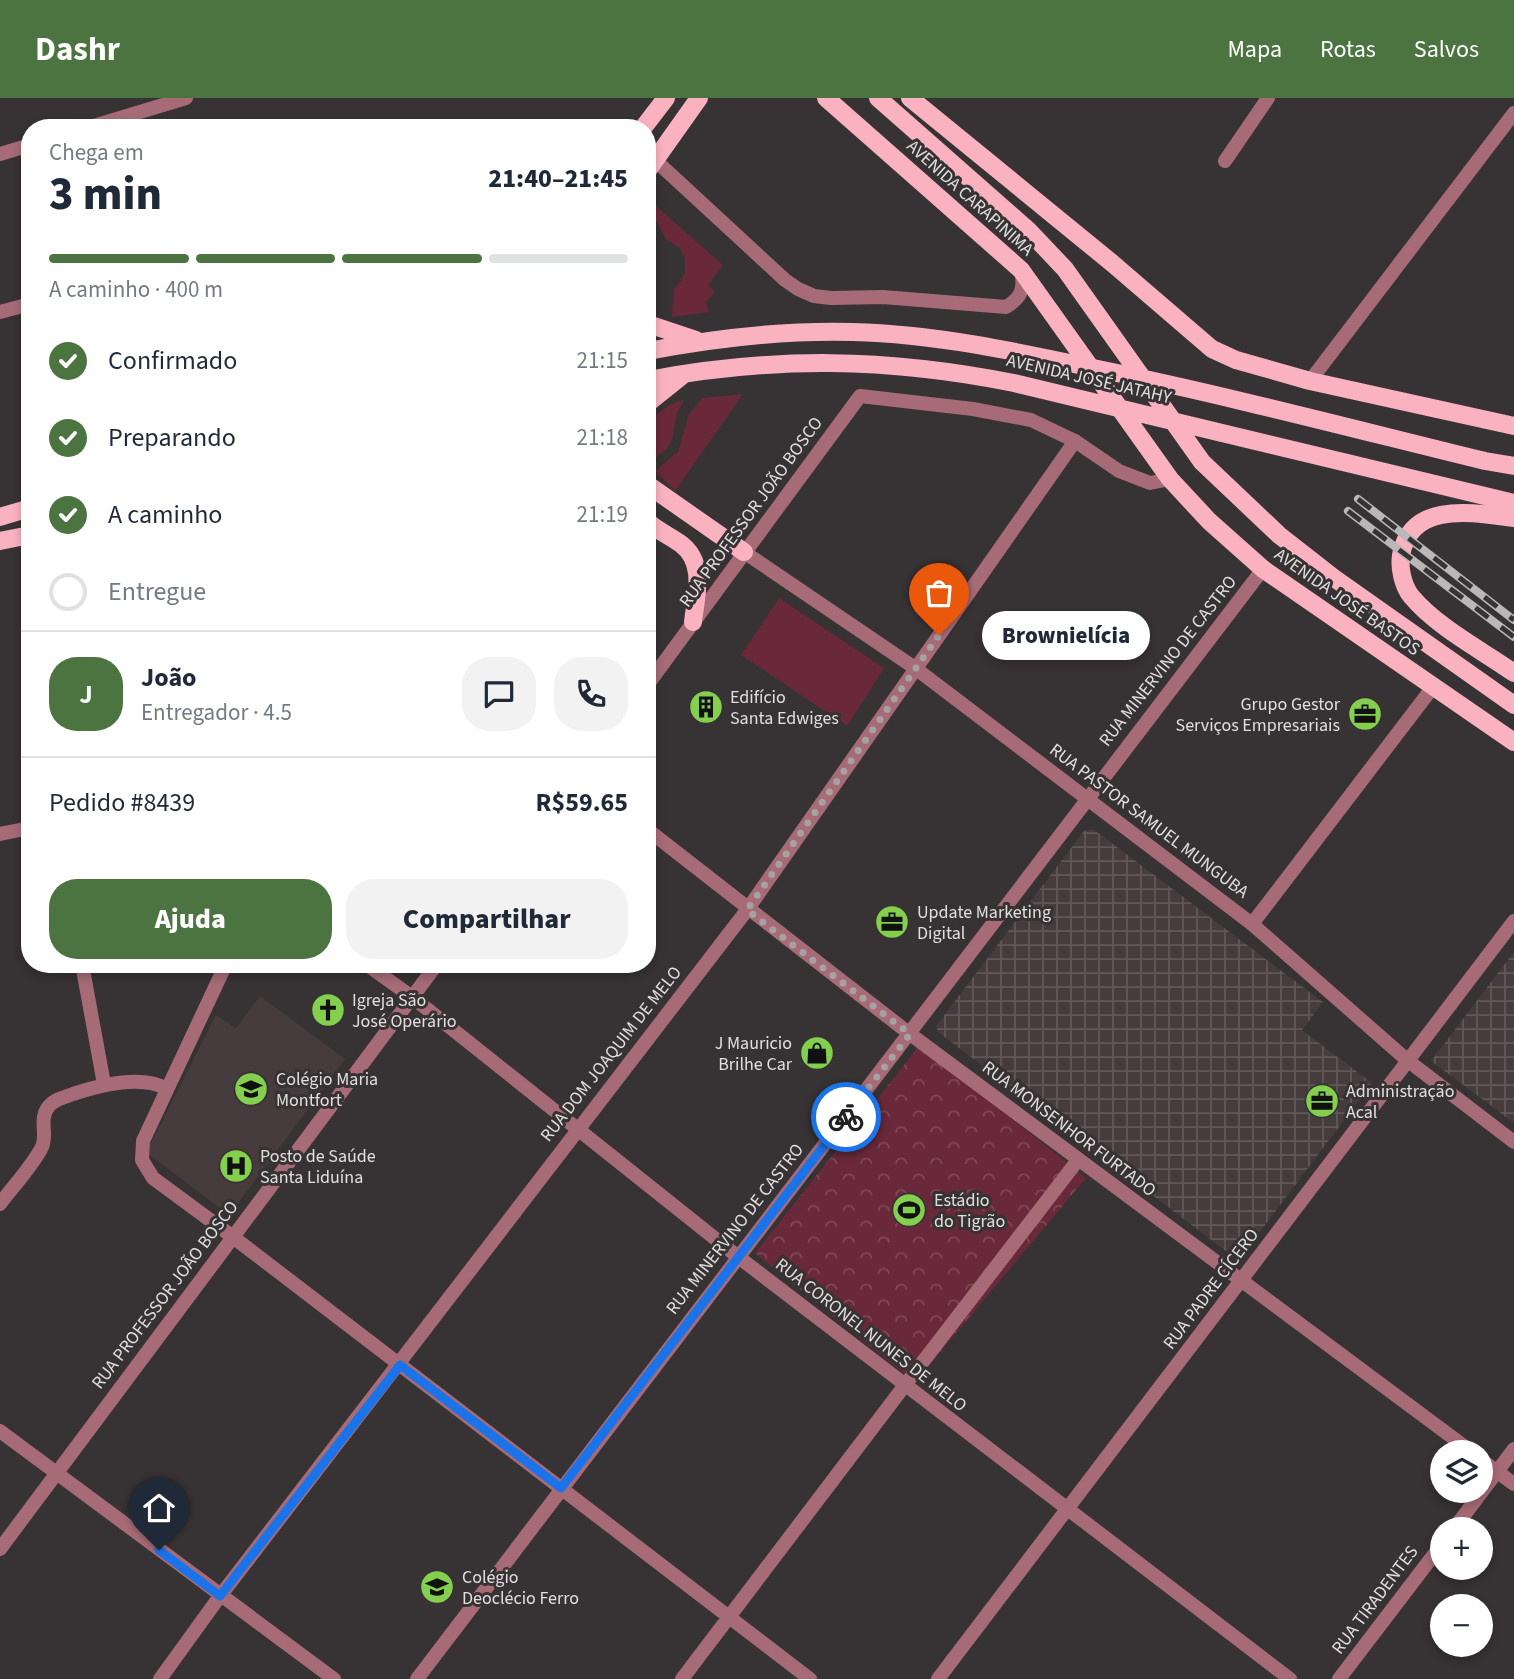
<!DOCTYPE html>
<html lang="pt">
<meta charset="utf-8">
<style>
:root{--surface:#fff;--page:#f2f2f3;--text:#1f2937;--muted:#747a83;--line:#e0e1e3;--accent:#4c7441}
body{margin:0;font-family:"Source Sans 3",sans-serif;background:var(--page);color:var(--text);height:100vh;display:flex;flex-direction:column;font-size:26px;white-space:nowrap}
*{box-sizing:border-box;margin:0}
p{font-size:23px;color:var(--muted)}
.icon{flex:none;width:38px;height:38px;fill:none;stroke:currentColor;stroke-width:2;stroke-linecap:round;stroke-linejoin:round}
.map{position:relative;flex:1;overflow:hidden}
.sheet{position:absolute;left:21px;top:21px;width:635px;height:854px;display:flex;flex-direction:column;background:var(--surface);border-radius:28px;box-shadow:0 4px 10px #0003}
.sheet>*{flex:none}
.fabs{position:absolute;left:1430px;top:1342px;display:grid;gap:14px}
.fabs a{display:grid;place-items:center;width:63px;height:63px;border-radius:50%;background:var(--surface);box-shadow:0 4px 10px #0003;font-size:35px}
.pin{position:absolute;display:grid;place-items:center;width:60px;height:60px;color:#fff;margin:-72px -30px;border-radius:50% 50% 50% 0;rotate:-45deg;box-shadow:0 0 7px #0007}
.pin .icon{rotate:45deg}
.courier{position:absolute;display:grid;place-items:center;width:70px;height:70px;margin:-35px;border:5px solid #1a73e8;border-radius:50%;background:#fff;color:#222;box-shadow:0 2px 9px #0007}
.bubble{position:absolute;height:49px;border-radius:24px;background:var(--surface);box-shadow:0 4px 10px #0003;font-size:23px;font-weight:800;line-height:49px;text-align:center}
.overview em{font-style:normal;font-weight:800}
.overview div{display:flex;flex-direction:column-reverse}
.overview{display:flex;align-items:center;justify-content:space-between;height:119px;padding:0 28px}
h1{font-size:46px;font-weight:800;line-height:52px}
.bar{display:grid;grid-template-columns:repeat(4,1fr);gap:10px 7px;align-content:center;height:84px;padding:0 28px}
.bar i{height:9px;border-radius:5px;background:var(--line)}
.bar .active{background:var(--accent)}
.bar p{grid-column:span 4}
.line{display:flex;align-items:center;gap:18px;padding:0 28px;border-top:2px solid var(--line)}
.line div{flex:1}
.round{display:grid;place-items:center;flex:none;width:74px;height:74px;border-radius:28px;background:var(--page)}
ol{padding:0 28px;list-style:none}
li{display:flex;align-items:center;gap:21px;height:77px}
li p{margin-inline-start:auto}
li .icon{padding:7px;border-radius:50%;background:var(--accent);color:#fff;stroke-width:4}
li:last-child{color:var(--muted)}
li i{width:38px;height:38px;border:4px solid var(--line);border-radius:50%}
.button{display:flex;gap:14px;margin-top:auto;padding:14px 28px}
.button a{flex:1;height:80px;border-radius:28px;background:var(--accent);color:#fff;font-size:28px;font-weight:800;line-height:80px;text-align:center}
.button a+a{background:var(--page);color:var(--text)}
header{display:flex;align-items:center;gap:42px;box-sizing:border-box;height:98px;padding:0 35px;background:var(--accent);color:#fff}
header strong{font-size:33px}
nav{display:flex;gap:38px;margin-inline-start:auto;font-size:24px}
.map>svg:first-child{display:block}
.built{fill:#463b3d}
.industrial{fill:url(#industrial-grid)}
.green{fill:#6a293b}
.park{fill:url(#park-crowns)}
.lines{fill:none;stroke-linecap:round;stroke-linejoin:round}
.pedestrian{stroke:#a66b77;stroke-width:14}
.minor{stroke:#a66b77;stroke-width:14}
.tertiary{stroke:#a66b77;stroke-width:14}
.primary{stroke:#fab2c0;stroke-width:18}
.rail-casing{stroke:#bab7b8;stroke-width:8}
.rail{stroke:#373233;stroke-width:5;stroke-dasharray:16;stroke-linecap:butt}
.done{stroke:#a6a2a3;stroke-width:7;stroke-dasharray:0 12.6}
.route{stroke:#1a73e8;stroke-width:9}
.labels{text-anchor:middle;dominant-baseline:central;stroke-width:6;stroke-linejoin:round;paint-order:stroke}
.street-label{font-size:18px;fill:#e1dedf;stroke:#373233}
.poi-label{font-size:18px;fill:#e1dedf;stroke:#373233;text-anchor:start}
</style>
<header>
<strong>Dashr</strong>
<nav><a>Mapa</a><a>Rotas</a><a>Salvos</a></nav>
</header>
<div class="map">
<svg width="1514" height="1581" viewBox="0 0 1514 1581">
<defs>
<pattern id="industrial-grid" width="8" height="8" patternUnits="userSpaceOnUse" patternTransform="scale(1.75)"><rect width="8" height="8" fill="#463b3d"/><path d="M0 4h8M4 0v8" fill="none" stroke="#605759"/></pattern>
<pattern id="park-crowns" width="20" height="18" patternUnits="userSpaceOnUse" patternTransform="scale(1.75)"><rect width="20" height="18" fill="#6a293b"/><path d="M2 6a3 3 0 1 1 6 0M12 15a3 3 0 1 1 6 0" fill="none" stroke="#7f4857"/></pattern>
</defs>
<rect width="100%" height="100%" fill="#373233"/>
<path class="built" d="M 260,898 L 345,961 L 233,1112 L 221,1111 L 150,1057 L 149,1049 L 216,917 L 236,930 Z"/>
<path class="industrial" d="M 1093,731 L 1323,904 L 1302,932 L 1372,985 L 1241,1159 L 1231,1157 L 938,934 L 936,928 L 1084,733 Z
M 1514,854 L 1514,1025 L 1431,963 Z"/>
<path class="green" d="M 648,101 L 723,167 L 708,187 L 715,194 L 706,204 L 709,214 L 672,219 L 674,191 L 679,186 L 685,175 L 685,161 L 680,150 L 666,141 L 648,108 Z
M 743,296 L 675,393 L 655,373 L 678,354 L 689,317 L 702,300 Z
M 684,302 C 665,330 686,345 648,364 L 648,326 C 658,314 668,305 684,302 Z
M 779,500 L 884,570 L 847,628 L 741,557 Z"/>
<path class="park" d="M 920,947 L 1086,1080 L 915,1284 L 755,1155 Z"/>
<g class="lines">
<path class="pedestrian" d="M 905,1287 L 1078,1062"/>
<path class="minor" d="M 87,30 L 186,0
M 0,56 L 30,47
M 655,62 L 785,182 L 798,191 L 814,198 L 831,200 L 883,199 L 1006,209 C 1021,200 1025,191 1021,173
M 1225,63 L 1268,0
M 0,214 L 30,206
M 1310,283 L 1514,15
M 648,732 L 910,936 L 1472,1354
M 0,736 L 30,730
M 1252,826 L 1433,589
M 82,866 L 104,986
M 226,866 L 143,1043 L 142,1062 L 153,1080 L 233,1139 L 810,1581
M 366,866 L 412,899 L 737,1158 L 1290,1581
M 0,1106 C 13,1088 32,1069 42,1049 C 48,1035 38,1021 49,1008 C 55,1001 65,999 73,996 C 100,987 141,976 167,991
M 0,1333 L 334,1581
M 1480,1361 L 1514,1386
M 160,1581 L 220,1498 L 747,812 L 1075,343
M 417,1581 L 1263,471
M 682,1581 L 905,1287"/>
<path class="tertiary" d="M 744,454 L 915,570 L 1252,826 L 1407,962 L 1514,1044
M 648,586 L 860,298 L 973,311 L 1031,322 L 1075,343 L 1119,373 L 1150,385 L 1170,381
M 1453,1432 L 1514,1351
M 0,1451 L 437,866
M 938,1581 L 1514,823
M 1339,1581 L 1442,1446"/>
<path class="primary" d="M 826,0 L 1021,172 L 1170,381 L 1209,423 L 1263,471 L 1514,644
M 878,0 L 1028,132 L 1065,171 L 1202,364 L 1279,437 L 1334,480 L 1514,607
M 910,0 L 1112,165 L 1212,251 L 1236,262 L 1310,283 L 1514,328
M 643,30 L 666,0
M 648,72 L 699,0
M 648,226 L 696,242
M 648,253 C 716,240 783,232 853,234 C 934,236 1014,253 1093,270 C 1225,297 1354,331 1485,363 L 1514,368
M 648,282 C 774,258 888,260 1014,285 L 1514,405
M 648,305 L 683,277
M 648,387 L 744,454
M 0,419 L 30,410
M 1514,420 C 1474,415 1411,402 1401,457 C 1399,470 1403,488 1411,498 C 1438,530 1480,551 1514,575
M 648,424 C 658,433 670,438 681,446 C 706,465 696,497 693,524
M 0,443 L 30,437"/>
<g class="rail-casing">
<path id="rail" d="M 1358,401 L 1514,522
M 1348,413 L 1514,539"/>
</g>
<use href="#rail" class="rail"/>
</g>
<g class="lines">
<path class="done" d="M 846,1019 L 910,936 L 747,812 L 939,537"/>
<path class="route" d="M 159,1452 L 220,1498 L 400,1267 L 561,1390 L 846,1019"/>
</g>
<defs>
<g id="building-disc" transform="scale(1.75)"><circle r="9.5" fill="#84cf4d" stroke="#373233"/><path d="M-4-6H4V6H1V3H-1V6H-4ZM-2.5-4.3h1.7v1.8h-1.7ZM.8-4.3h1.7v1.8H.8ZM-2.5-1h1.7V.8h-1.7ZM.8-1h1.7V.8H.8Z" fill="#111"/></g>
<g id="office-disc" transform="scale(1.75)"><circle r="9.5" fill="#84cf4d" stroke="#373233"/><path d="M-6-3h4V-5.5h4V-3h4V5H-6ZM-1-4.5V-3h2v-1.5ZM-6 0V1H6V0Z" fill="#111"/></g>
<g id="church-disc" transform="scale(1.75)"><circle r="9.5" fill="#84cf4d" stroke="#373233"/><path d="M-1.2-6h2.4v3.5h3.3v2.4h-3.3V6h-2.4V-.1h-3.3v-2.4h3.3Z" fill="#111"/></g>
<g id="shop-disc" transform="scale(1.75)"><circle r="9.5" fill="#84cf4d" stroke="#373233"/><path d="M-5-2.5h2.3a2.7 3.5 0 0 1 5.4 0H5L5.5 6h-11ZM-1.5-2.5h3a1.5 2.3 0 0 0-3 0Z" fill="#111"/></g>
<g id="school-disc" transform="scale(1.75)"><circle r="9.5" fill="#84cf4d" stroke="#373233"/><path d="M0-5L7-2L0 1L-7-2ZM-4 1L0 2.5L4 1V4Q0 6-4 4Z" fill="#111"/></g>
<g id="hospital-disc" transform="scale(1.75)"><circle r="9.5" fill="#84cf4d" stroke="#373233"/><path d="M-5-5h3v3.5h4V-5h3V5h-3V1.5h-4V5h-3Z" fill="#111"/></g>
<g id="stadium-disc" transform="scale(1.75)"><circle r="9.5" fill="#84cf4d" stroke="#373233"/><path d="M0-5a6.5 5 0 1 0 0 10a6.5 5 0 1 0 0-10ZM-3.5-1.8h7v3.6h-7Z" fill="#111"/></g>
</defs>
<g fill-rule="evenodd">
<use href="#building-disc" x="706" y="609"/>
<use href="#office-disc" x="1365" y="616"/>
<use href="#office-disc" x="892" y="824"/>
<use href="#church-disc" x="328" y="912"/>
<use href="#shop-disc" x="817" y="955"/>
<use href="#school-disc" x="251" y="991"/>
<use href="#office-disc" x="1322" y="1003"/>
<use href="#hospital-disc" x="236" y="1068"/>
<use href="#stadium-disc" x="909" y="1112"/>
<use href="#school-disc" x="437" y="1489"/>
</g>
<g class="labels">
<g class="street-label">
<text transform="translate(970 100) rotate(42)">AVENIDA CARAPINIMA</text>
<text transform="translate(1089 281) rotate(13)">AVENIDA JOSÉ JATAHY</text>
<text transform="translate(751 414) rotate(-54)">RUA PROFESSOR JOÃO BOSCO</text>
<text transform="translate(1347 504) rotate(35)">AVENIDA JOSÉ BASTOS</text>
<text transform="translate(1168 563) rotate(-52)">RUA MINERVINO DE CASTRO</text>
<text transform="translate(1149 723) rotate(37)">RUA PASTOR SAMUEL MUNGUBA</text>
<text transform="translate(611 956) rotate(-52)">RUA DOM JOAQUIM DE MELO</text>
<text transform="translate(1069 1031) rotate(37)">RUA MONSENHOR FURTADO</text>
<text transform="translate(735 1131) rotate(-52)">RUA MINERVINO DE CASTRO</text>
<text transform="translate(1211 1191) rotate(-53)">RUA PADRE CÍCERO</text>
<text transform="translate(165 1197) rotate(-53)">RUA PROFESSOR JOÃO BOSCO</text>
<text transform="translate(871 1237) rotate(38)">RUA CORONEL NUNES DE MELO</text>
<text transform="translate(1375 1502) rotate(-53)">RUA TIRADENTES</text>
</g>
<g class="poi-label">
<text x="730" y="599">Edifício<tspan x="730" dy="21">Santa Edwiges</tspan></text>
<text x="1340" y="606" text-anchor="end">Grupo Gestor<tspan x="1340" dy="21">Serviços Empresariais</tspan></text>
<text x="917" y="814">Update Marketing<tspan x="917" dy="21">Digital</tspan></text>
<text x="352" y="902">Igreja São<tspan x="352" dy="21">José Operário</tspan></text>
<text x="792" y="945" text-anchor="end">J Mauricio<tspan x="792" dy="21">Brilhe Car</tspan></text>
<text x="276" y="981">Colégio Maria<tspan x="276" dy="21">Montfort</tspan></text>
<text x="1346" y="993">Administração<tspan x="1346" dy="21">Acal</tspan></text>
<text x="260" y="1058">Posto de Saúde<tspan x="260" dy="21">Santa Liduína</tspan></text>
<text x="934" y="1102">Estádio<tspan x="934" dy="21">do Tigrão</tspan></text>
<text x="462" y="1479">Colégio<tspan x="462" dy="21">Deoclécio Ferro</tspan></text>
</g>
</g>
</svg>
<div class="fabs">
<a><svg class="icon" aria-label="layers" viewBox="0 0 24 24"><path d="M12 4l9 5-9 5-9-5zM3 14l9 5 9-5"/></svg></a>
<a>+</a>
<a>−</a>
</div>
<div class="pin" style="left:939px;top:537px;background:#ea580c"><svg class="icon" aria-label="bag" viewBox="0 0 24 24"><path d="M5 8h14l-1 12H6zM9 8a3 3 0 0 1 6 0"/></svg></div>
<div class="pin" style="left:159px;top:1452px;background:#1f2937"><svg class="icon" aria-label="home" viewBox="0 0 24 24"><path d="M3 11l9-7 9 7M6 9v11h12V9"/></svg></div>
<div class="courier" style="left:846px;top:1019px"><svg class="icon" aria-label="bike" viewBox="0 0 24 24"><circle cx="6" cy="16" r="4"/><circle cx="18" cy="16" r="4"/><path d="M6 16l4-8h5l3 8M10 8l3 8H6M13 5h3"/></svg></div>
<div class="bubble" style="left:982px;top:513px;width:168px">Brownielícia</div>
<section class="sheet">
<div class="overview"><div><h1>3 min</h1><p>Chega em</p></div><em>21:40–21:45</em></div>
<div class="bar"><i class="active"></i><i class="active"></i><i class="active"></i><i></i><p>A caminho · 400 m</p></div>
<ol>
<li><svg class="icon" aria-label="check" viewBox="0 0 24 24"><path d="M5 12l5 5 9-10"/></svg>Confirmado<p>21:15</p></li>
<li><svg class="icon" aria-label="check" viewBox="0 0 24 24"><path d="M5 12l5 5 9-10"/></svg>Preparando<p>21:18</p></li>
<li><svg class="icon" aria-label="check" viewBox="0 0 24 24"><path d="M5 12l5 5 9-10"/></svg>A caminho<p>21:19</p></li>
<li><i></i>Entregue</li>
</ol>
<div class="line" style="height:126px"><b class="round" style="background:var(--accent);color:#fff">J</b><div><b>João</b><p>Entregador · 4.5</p></div><a class="round"><svg class="icon" aria-label="chat" viewBox="0 0 24 24"><path d="M4 5h16v11H9l-5 4z"/></svg></a><a class="round"><svg class="icon" aria-label="phone" viewBox="0 0 24 24"><path d="M5 4h4l2 5-3 2q2 4 5 5l2-3 5 2v4C11 20 4 13 5 4z"/></svg></a></div>
<div class="line" style="height:91px"><div>Pedido #8439</div><b>R$59.65</b></div>
<div class="button"><a>Ajuda</a><a>Compartilhar</a></div>
</section>
</div>
